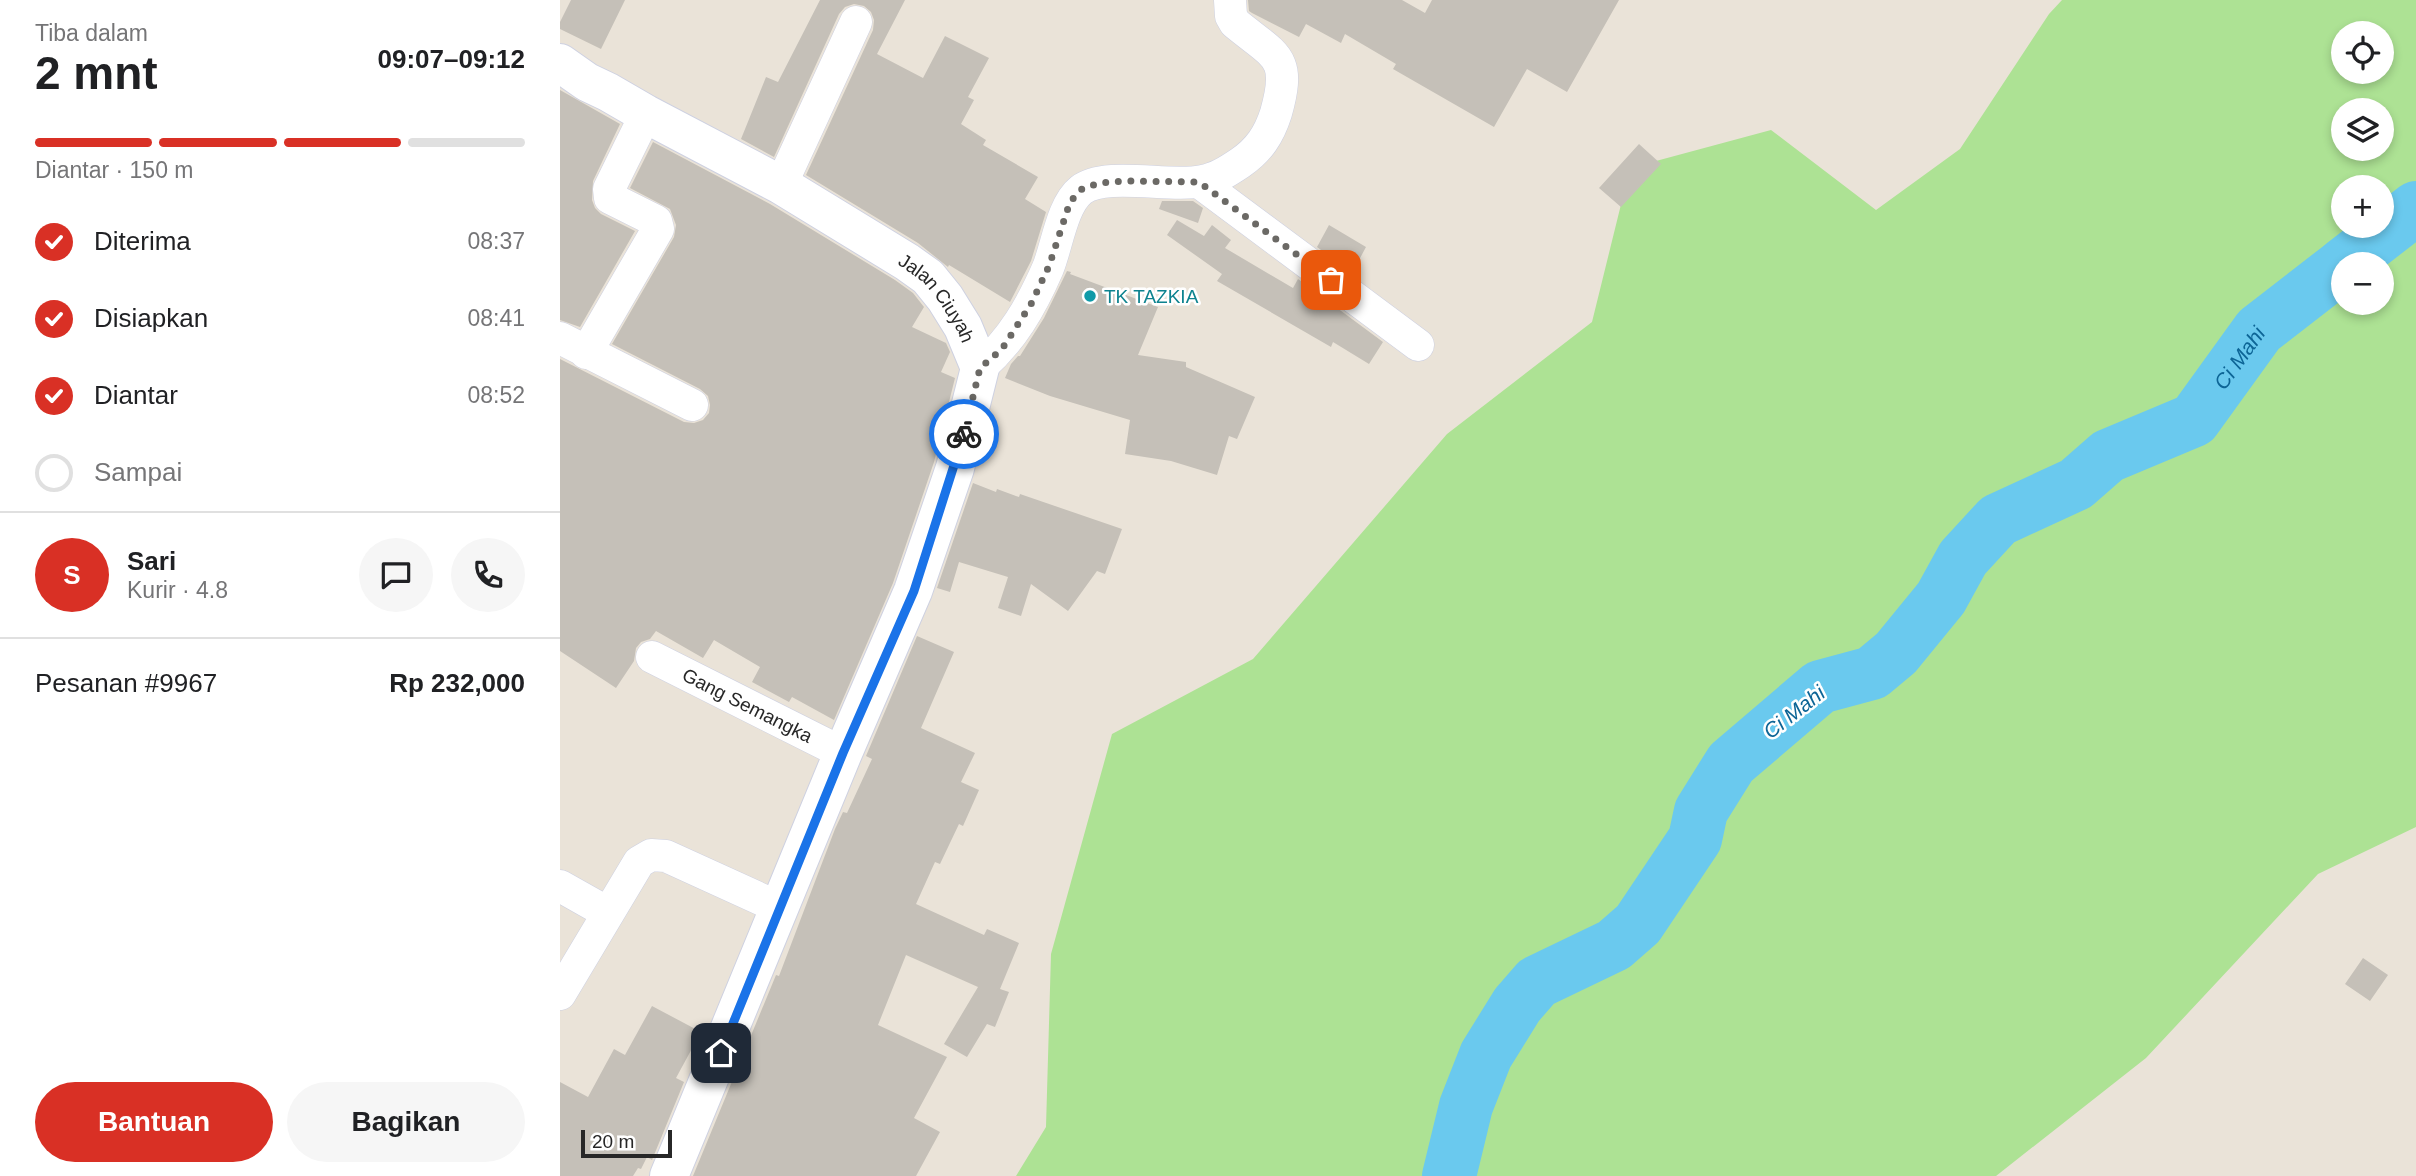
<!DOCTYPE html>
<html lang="id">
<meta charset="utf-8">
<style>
:root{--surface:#fff;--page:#f6f6f6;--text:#202124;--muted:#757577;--line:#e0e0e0;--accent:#d93025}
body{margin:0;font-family:Arial,sans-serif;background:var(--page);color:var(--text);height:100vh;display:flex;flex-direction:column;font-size:26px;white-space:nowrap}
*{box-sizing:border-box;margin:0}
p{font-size:23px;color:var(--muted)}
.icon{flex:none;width:38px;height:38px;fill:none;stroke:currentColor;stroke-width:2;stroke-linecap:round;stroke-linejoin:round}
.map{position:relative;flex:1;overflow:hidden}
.drawer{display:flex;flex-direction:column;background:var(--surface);width:560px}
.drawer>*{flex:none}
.controls{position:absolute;left:1771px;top:21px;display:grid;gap:14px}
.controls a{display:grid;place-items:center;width:63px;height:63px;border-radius:50%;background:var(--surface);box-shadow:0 4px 10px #0003;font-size:35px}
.scale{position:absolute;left:21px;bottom:18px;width:91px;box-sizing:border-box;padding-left:7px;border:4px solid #272727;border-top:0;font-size:19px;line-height:24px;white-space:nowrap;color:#272727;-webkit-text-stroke:5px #fff;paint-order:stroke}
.pin{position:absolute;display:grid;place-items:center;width:60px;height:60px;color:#fff;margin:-30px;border-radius:14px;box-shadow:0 4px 10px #0006}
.courier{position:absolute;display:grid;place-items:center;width:70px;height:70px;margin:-35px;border:5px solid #1a73e8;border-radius:50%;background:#fff;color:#222;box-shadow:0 2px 9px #0007}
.overview em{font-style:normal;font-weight:700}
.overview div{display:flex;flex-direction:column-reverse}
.overview{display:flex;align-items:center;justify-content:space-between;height:119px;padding:0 35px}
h1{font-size:46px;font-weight:700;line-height:52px}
.bar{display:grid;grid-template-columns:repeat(4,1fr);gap:10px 7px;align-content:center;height:84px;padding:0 35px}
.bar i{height:9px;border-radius:5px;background:var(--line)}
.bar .selected{background:var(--accent)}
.bar p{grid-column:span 4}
.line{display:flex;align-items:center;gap:18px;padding:0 35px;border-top:2px solid var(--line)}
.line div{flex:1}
.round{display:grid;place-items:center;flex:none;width:74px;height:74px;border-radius:37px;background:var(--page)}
ol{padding:0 35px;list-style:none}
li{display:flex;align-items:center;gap:21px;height:77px}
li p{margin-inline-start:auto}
li .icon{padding:7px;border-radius:50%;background:var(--accent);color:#fff;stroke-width:4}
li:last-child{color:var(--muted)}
li i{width:38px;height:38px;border:4px solid var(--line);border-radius:50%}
.cta{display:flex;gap:14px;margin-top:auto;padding:14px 35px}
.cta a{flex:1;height:80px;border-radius:42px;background:var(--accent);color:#fff;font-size:28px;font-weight:700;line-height:80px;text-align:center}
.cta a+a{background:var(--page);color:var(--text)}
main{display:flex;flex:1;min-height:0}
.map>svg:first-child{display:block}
.green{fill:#ade294;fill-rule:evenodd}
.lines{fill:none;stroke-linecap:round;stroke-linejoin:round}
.river{stroke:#6ac9ee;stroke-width:54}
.building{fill:#c5c0b8}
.street-casing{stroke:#ced1e1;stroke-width:33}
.secondary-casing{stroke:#ced1e1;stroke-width:40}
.street{stroke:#fff;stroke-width:32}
.secondary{stroke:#fff;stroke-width:38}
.done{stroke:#6b6965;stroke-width:7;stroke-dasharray:0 12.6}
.route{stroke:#1a73e8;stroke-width:9}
.culture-dot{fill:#0f9aa8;stroke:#fff;stroke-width:2.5}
.labels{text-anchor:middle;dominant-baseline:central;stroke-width:5;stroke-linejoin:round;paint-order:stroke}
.culture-label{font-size:19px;fill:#0d838f;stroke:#fff;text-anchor:start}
.street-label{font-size:19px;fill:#272727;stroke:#fff}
.water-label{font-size:21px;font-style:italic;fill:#0d6596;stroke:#fff}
</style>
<main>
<section class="drawer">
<div class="overview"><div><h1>2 mnt</h1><p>Tiba dalam</p></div><em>09:07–09:12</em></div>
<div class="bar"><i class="selected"></i><i class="selected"></i><i class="selected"></i><i></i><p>Diantar · 150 m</p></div>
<ol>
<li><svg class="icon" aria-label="check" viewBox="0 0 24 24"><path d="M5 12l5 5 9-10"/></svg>Diterima<p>08:37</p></li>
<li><svg class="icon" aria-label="check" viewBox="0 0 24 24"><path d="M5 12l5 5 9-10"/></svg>Disiapkan<p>08:41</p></li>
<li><svg class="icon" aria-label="check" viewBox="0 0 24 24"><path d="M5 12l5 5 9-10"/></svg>Diantar<p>08:52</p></li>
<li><i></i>Sampai</li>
</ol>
<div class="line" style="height:126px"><b class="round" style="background:var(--accent);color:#fff">S</b><div><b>Sari</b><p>Kurir · 4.8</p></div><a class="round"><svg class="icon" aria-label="chat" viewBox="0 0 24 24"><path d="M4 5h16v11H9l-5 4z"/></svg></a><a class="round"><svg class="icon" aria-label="phone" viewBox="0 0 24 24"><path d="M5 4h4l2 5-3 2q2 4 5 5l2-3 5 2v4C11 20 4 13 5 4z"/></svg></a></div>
<div class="line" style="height:91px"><div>Pesanan #9967</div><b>Rp 232,000</b></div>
<div class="cta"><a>Bantuan</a><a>Bagikan</a></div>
</section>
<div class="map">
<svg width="1856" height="1176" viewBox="0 0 1856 1176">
<rect width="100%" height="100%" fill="#eae3d8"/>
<path class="green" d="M 1502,0 L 1856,0 L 1856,827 L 1758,874 L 1586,1058 L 1436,1176 L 456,1176 L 486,1127 L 491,954 L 552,734 L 693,659 L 887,434 L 1032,322 L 1070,168 L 1211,130 L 1316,210 L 1400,149 L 1489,14 ZM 1783,33 L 1822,33 L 1822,72 L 1783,72 ZM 1783,110 L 1822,110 L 1822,149 L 1783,149 ZM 1783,187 L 1822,187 L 1822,226 L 1783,226 ZM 1783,264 L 1822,264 L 1822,303 L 1783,303 Z"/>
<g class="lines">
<g class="river">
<path d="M 1784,264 L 1856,208"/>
<path id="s1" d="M 889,1176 L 906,1106 L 926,1055 L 957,1005 L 977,982 L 1054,945 L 1078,924 L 1135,839 L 1141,811 L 1171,763 L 1260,687 L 1312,673 L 1336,653 L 1381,598 L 1403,558 L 1438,520 L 1516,484 L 1548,456 L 1634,420 L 1699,330 L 1783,265"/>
</g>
</g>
<path class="building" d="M 11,0 L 65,0 L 41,49 L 0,29 L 0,22 Z
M 260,0 L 345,0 L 317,54 L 363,78 L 385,36 L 429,58 L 408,97 L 414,100 L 401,124 L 426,140 L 423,145 L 478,177 L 465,199 L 486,212 L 471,261 L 450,302 L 389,265 L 388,267 L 358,243 L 246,175 L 313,30 L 314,20 L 311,12 L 304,6 L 294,4 L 285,7 L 279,14 L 214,157 L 181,139 L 206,77 L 218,82 Z
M 688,0 L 842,0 L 865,13 L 872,0 L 1059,0 L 1007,92 L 967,69 L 934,127 L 833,69 L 836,64 L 785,34 L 781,43 L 746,24 L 739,37 L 692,13 L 689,11 Z
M 0,90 L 60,124 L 33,181 L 32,200 L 35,208 L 41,214 L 75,231 L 20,327 L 0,320 Z
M 93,142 L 210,204 L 335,280 L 353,293 L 364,307 L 352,327 L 386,343 L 390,352 L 381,372 L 395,378 L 386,414 L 374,445 L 378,446 L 374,462 L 333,583 L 274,720 L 232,697 L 229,702 L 192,682 L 200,667 L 154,640 L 143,658 L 96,631 L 90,639 L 81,642 L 76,648 L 74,661 L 56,688 L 0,651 L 0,359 L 124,422 L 134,423 L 143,420 L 149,413 L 150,405 L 148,396 L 140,389 L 52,344 L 114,237 L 116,225 L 110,209 L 70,188 Z
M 1079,144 L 1101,164 L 1061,207 L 1039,188 Z
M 602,201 L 633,201 L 643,208 L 638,223 L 599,209 Z
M 617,220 L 644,236 L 652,225 L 671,240 L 665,248 L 733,288 L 738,279 L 823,342 L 809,364 L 773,342 L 771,347 L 657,281 L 662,274 L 607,235 Z
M 769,225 L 806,247 L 792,273 L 757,247 Z
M 507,271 L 511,272 L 510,274 L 598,307 L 578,355 L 626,362 L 626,367 L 695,397 L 677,439 L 669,436 L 657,475 L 611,461 L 565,454 L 570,420 L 490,396 L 445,378 L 451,364 L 458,356 L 460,356 L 484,318 Z
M 413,483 L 436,492 L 437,489 L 459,497 L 460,494 L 562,529 L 545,574 L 537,571 L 508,611 L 471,584 L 461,616 L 438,608 L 448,577 L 399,562 L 390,592 L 377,588 Z
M 357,636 L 394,652 L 361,728 L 415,753 L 401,782 L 419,790 L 403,826 L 399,824 L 380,864 L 375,862 L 356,904 L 424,935 L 427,929 L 459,943 L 440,989 L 449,992 L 435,1027 L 427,1024 L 407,1057 L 384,1044 L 418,987 L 346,955 L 318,1025 L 387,1057 L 354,1118 L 380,1132 L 356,1176 L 133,1176 L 216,975 L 219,976 L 275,829 L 283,812 L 287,813 L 312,759 L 306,756 Z
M 1803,958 L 1828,975 L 1810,1001 L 1785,984 Z
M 92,1006 L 141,1032 L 116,1078 L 124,1082 L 92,1160 L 87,1157 L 81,1169 L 78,1168 L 73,1176 L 0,1176 L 0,1082 L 28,1097 L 54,1049 L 65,1055 Z"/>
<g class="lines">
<g class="street-casing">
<g id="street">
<path d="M 639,182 L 858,345"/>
<path d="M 221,185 L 296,22"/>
<path d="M 0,338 L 132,405"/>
<path d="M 26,353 L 98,229 L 96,221 L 50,198 L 49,189 L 86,114"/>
<path d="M 420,368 C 452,340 471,307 488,268 C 497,246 502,205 521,190 C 545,171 611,188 642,181 C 656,179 668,171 680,163 C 699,150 709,135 716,113 C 732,56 716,57 675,23 L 671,16 L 670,0"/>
<path id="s2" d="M 92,657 L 283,753"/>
<path d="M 0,886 L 48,913"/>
<path d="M 0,994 L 79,862 L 91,855 L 106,856 L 220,908"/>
</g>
</g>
<g class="secondary-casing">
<g id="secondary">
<path id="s3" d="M 0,63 L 27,82 L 48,92 L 86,114 L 221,185 L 347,262 L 368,277 L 385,298 L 403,327 L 420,368 L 395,468 L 353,591 L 283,753 L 109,1176"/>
</g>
</g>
<use href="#street" class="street"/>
<use href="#secondary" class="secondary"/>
</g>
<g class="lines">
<path class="done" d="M 404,434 L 420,368 L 442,349 L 471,304 L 489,266 L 510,202 L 522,189 L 539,183 L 563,181 L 639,182 L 771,280"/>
<path class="route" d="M 161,1053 L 283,753 L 354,591 L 404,434"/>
</g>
<circle class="culture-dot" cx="530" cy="296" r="7"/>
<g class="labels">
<g class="culture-label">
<text x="544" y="296">TK TAZKIA</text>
</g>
<g class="street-label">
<text stroke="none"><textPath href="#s3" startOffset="448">Jalan Ciuyah</textPath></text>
<text stroke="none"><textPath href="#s2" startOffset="107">Gang Semangka</textPath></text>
</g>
<g class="water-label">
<text stroke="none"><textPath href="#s1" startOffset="1190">Ci Mahi</textPath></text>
<text transform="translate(1234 712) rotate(-38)">Ci Mahi</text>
</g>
</g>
</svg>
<div class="controls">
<a><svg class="icon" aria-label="locate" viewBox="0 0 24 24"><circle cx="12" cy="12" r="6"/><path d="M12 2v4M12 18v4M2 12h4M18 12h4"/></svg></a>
<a><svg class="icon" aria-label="layers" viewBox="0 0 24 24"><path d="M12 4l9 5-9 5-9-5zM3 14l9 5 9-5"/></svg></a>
<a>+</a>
<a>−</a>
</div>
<div class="scale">20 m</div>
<div class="pin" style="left:771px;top:280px;background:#ea580c"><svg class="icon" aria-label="bag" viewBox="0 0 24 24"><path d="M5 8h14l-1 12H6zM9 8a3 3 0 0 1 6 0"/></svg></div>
<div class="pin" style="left:161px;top:1053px;background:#1f2937"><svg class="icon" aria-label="home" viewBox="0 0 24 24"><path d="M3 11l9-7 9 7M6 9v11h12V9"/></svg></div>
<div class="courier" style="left:404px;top:434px"><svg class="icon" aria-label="bike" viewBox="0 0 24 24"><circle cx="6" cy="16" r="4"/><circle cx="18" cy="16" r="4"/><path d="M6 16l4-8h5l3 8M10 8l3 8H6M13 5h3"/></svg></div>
</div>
</main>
